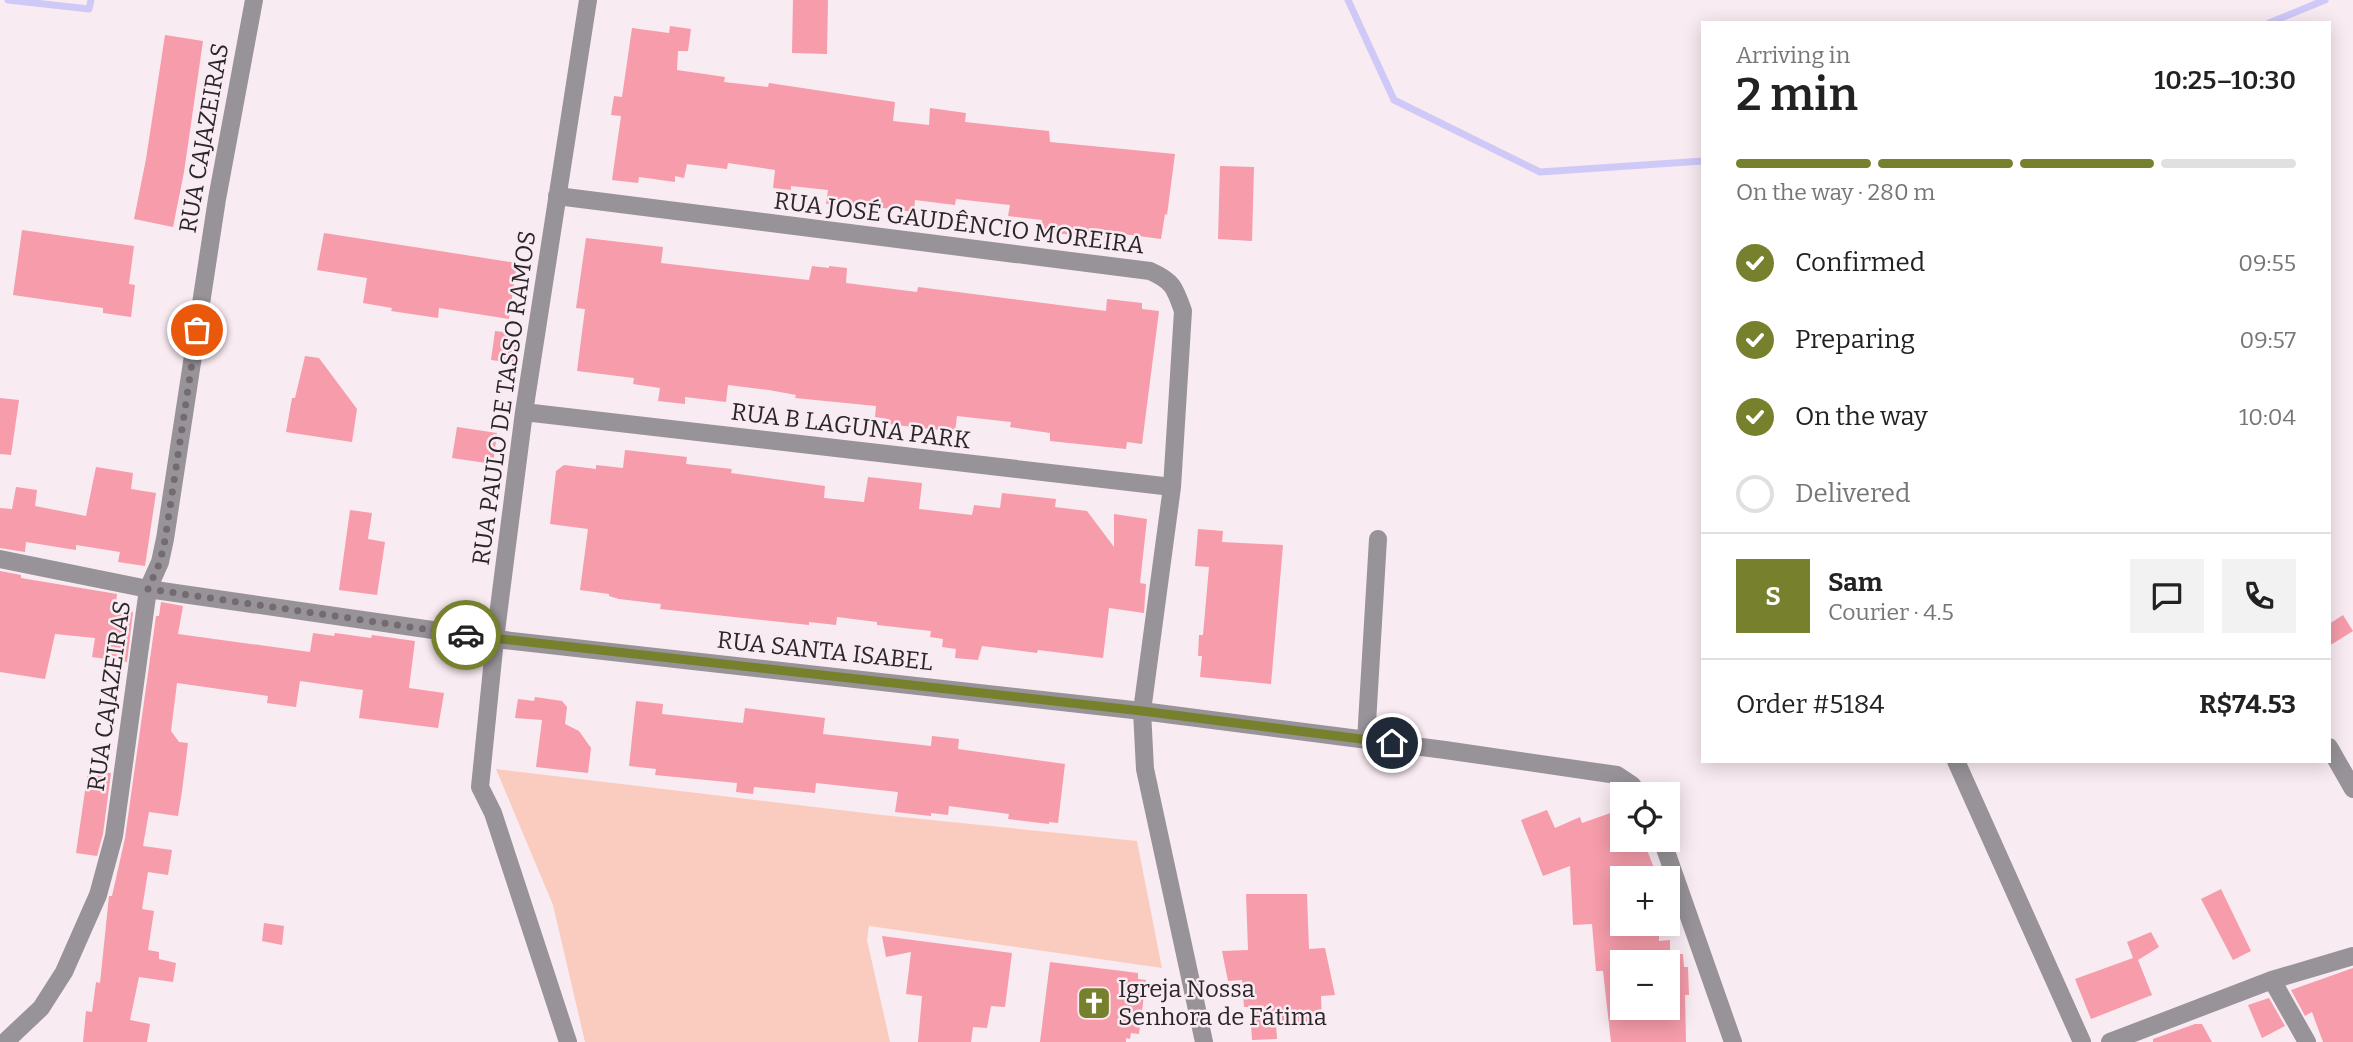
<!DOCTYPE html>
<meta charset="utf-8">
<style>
:root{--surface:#fff;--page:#f2f2f2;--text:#222;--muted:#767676;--line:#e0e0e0;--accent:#77812d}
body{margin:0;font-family:Bitter,serif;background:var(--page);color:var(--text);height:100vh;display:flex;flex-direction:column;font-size:26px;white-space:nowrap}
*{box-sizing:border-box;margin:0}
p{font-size:23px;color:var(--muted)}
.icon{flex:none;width:38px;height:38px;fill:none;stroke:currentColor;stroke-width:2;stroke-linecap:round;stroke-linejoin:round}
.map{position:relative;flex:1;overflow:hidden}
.panel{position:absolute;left:1701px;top:21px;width:630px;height:742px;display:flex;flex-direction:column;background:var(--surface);border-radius:0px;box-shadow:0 4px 18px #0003}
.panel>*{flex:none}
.fabs{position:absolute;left:1610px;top:782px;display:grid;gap:14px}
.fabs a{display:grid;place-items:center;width:70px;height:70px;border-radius:0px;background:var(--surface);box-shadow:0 4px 18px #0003;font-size:35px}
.pin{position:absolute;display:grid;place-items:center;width:60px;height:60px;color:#fff;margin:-30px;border:4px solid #fff;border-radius:50%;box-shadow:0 2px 7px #0007}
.courier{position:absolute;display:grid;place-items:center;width:70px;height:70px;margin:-35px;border:5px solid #77812d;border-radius:50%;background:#fff;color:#222;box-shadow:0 2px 9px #0007}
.headline em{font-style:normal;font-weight:600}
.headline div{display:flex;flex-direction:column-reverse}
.headline{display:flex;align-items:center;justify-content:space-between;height:119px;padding:0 35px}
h1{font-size:46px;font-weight:600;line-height:52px}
.bar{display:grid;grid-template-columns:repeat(4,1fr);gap:10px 7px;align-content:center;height:84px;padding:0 35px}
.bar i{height:9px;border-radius:5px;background:var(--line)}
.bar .active{background:var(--accent)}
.bar p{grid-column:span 4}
.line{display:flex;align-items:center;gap:18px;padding:0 35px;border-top:2px solid var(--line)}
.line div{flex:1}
.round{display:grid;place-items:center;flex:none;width:74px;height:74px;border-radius:0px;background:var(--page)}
ol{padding:0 35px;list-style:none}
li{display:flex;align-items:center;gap:21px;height:77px}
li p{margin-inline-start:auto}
li .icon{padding:7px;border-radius:50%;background:var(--accent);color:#fff;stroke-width:4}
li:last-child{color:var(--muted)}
li i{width:38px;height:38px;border:4px solid var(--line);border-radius:50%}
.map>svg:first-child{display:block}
.green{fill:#faccbf}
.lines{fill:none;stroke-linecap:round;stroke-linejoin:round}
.stream{stroke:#cfc9f8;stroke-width:7}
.building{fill:#f69caa;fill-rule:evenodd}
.minor{stroke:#979398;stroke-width:18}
.done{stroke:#736b6f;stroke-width:7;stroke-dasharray:0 12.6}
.route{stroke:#77812d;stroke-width:9}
.labels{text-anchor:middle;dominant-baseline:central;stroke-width:5;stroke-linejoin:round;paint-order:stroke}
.street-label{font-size:24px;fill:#2b2629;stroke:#f9ebf2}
.poi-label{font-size:24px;fill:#2b2629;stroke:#f9ebf2;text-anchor:start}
</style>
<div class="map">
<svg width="2353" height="1042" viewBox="0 0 2353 1042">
<rect width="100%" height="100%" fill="#f9ebf2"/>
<path class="green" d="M 496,769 L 882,815 L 1137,841 L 1162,968 L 869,926 L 867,940 L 890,1042 L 585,1042 L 553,905 Z"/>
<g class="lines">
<path class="stream" d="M 8,0 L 89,9 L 91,0
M 1348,0 L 1394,100 L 1540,172 L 1703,161
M 2269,23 L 2325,0"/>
</g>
<path class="building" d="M 793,0 L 828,0 L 827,54 L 792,53 Z
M 670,26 L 691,29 L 688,51 L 678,51 L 677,70 L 725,77 L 724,82 L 768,87 L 769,83 L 895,102 L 893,121 L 929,125 L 930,108 L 966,113 L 965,122 L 1049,131 L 1050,142 L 1175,154 L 1167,215 L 1165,214 L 1161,239 L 1108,232 L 1107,238 L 1042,232 L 1042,220 L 1008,216 L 1010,205 L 956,199 L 955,205 L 915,200 L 914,212 L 853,204 L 826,204 L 828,190 L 791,186 L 791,190 L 773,188 L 775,170 L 728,163 L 727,169 L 687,164 L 684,178 L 675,176 L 675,182 L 639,177 L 638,183 L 612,180 L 621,116 L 611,115 L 614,96 L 622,97 L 632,28 L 669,33 Z
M 165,35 L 203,41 L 184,172 L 173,227 L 134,219 L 146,159 Z
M 1220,166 L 1254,167 L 1252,241 L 1218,239 Z
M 22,230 L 134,246 L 129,284 L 135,285 L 131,317 L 103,313 L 103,308 L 13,295 Z
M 324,233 L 517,263 L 509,319 L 439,308 L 438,318 L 391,311 L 392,308 L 363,303 L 367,278 L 317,270 Z
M 586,238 L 663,247 L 661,263 L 782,277 L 809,280 L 812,266 L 829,268 L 829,266 L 847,268 L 846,283 L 917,292 L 918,287 L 1106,311 L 1107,299 L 1142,303 L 1142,309 L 1159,311 L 1142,444 L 1127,442 L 1126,449 L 1050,441 L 1050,433 L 1010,427 L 1011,422 L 957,416 L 955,432 L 888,424 L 888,419 L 875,417 L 876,406 L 795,398 L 796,395 L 769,390 L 728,385 L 726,402 L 685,397 L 685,404 L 658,401 L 660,388 L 633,384 L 634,378 L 577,371 L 585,309 L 576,308 Z
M 495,331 L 518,334 L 514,363 L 491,360 Z
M 305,356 L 319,358 L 357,409 L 352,442 L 286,432 L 292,398 L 295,398 Z
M 0,398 L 19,400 L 11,455 L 0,454 Z
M 457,427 L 497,433 L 493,464 L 452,458 Z
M 625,450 L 687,457 L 686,464 L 732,469 L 731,473 L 825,486 L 824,498 L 864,502 L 868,477 L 922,483 L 919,509 L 972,515 L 974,505 L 1000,508 L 1002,493 L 1056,499 L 1055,507 L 1087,511 L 1114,547 L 1114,514 L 1147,519 L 1140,583 L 1146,584 L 1144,613 L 1109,608 L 1103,658 L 1038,650 L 1037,653 L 982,646 L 978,660 L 955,658 L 956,649 L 942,647 L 943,639 L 930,637 L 931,631 L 877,625 L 877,622 L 837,617 L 836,625 L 809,622 L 809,625 L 660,609 L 661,604 L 619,599 L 609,596 L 609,594 L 580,590 L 588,529 L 550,524 L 556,471 L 564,465 L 596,469 L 596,465 L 623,468 Z
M 96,467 L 133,473 L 131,489 L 156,493 L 145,566 L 118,562 L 120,552 L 76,545 L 76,550 L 26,542 L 25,552 L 0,548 L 0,508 L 12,509 L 16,487 L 37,490 L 35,506 L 86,516 Z
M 350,510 L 372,513 L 368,539 L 385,542 L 377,595 L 339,590 Z
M 1198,529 L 1223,531 L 1222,542 L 1283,545 L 1271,684 L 1200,677 L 1202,656 L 1198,656 L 1199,635 L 1203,635 L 1209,567 L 1195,566 Z
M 0,571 L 21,575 L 21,578 L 117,594 L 115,610 L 133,612 L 127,662 L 92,657 L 95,638 L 55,634 L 45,679 L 0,672 Z
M 161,602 L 183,606 L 178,634 L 310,652 L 313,633 L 334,636 L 335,633 L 371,638 L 372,635 L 415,641 L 409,688 L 444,693 L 438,728 L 359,718 L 363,690 L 300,681 L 296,707 L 267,703 L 268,696 L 177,683 L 171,731 L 179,742 L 188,743 L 182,791 L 178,816 L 149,812 L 143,846 L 172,850 L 168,875 L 148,872 L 142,909 L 154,911 L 148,950 L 159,952 L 159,959 L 176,963 L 173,982 L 139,977 L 130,1020 L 150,1024 L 147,1042 L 83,1042 L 86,1011 L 92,1012 L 96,982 L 100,983 L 109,896 L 112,896 L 125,838 L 156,616 L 159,616 Z
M 2343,615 L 2353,631 L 2329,646 L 2329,624 Z
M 535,697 L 562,701 L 567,707 L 565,724 L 579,731 L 591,748 L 588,773 L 536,767 L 542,720 L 515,718 L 518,699 L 534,701 Z
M 636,701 L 663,704 L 662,714 L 743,723 L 745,708 L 825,718 L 823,734 L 931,746 L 932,736 L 959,739 L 958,749 L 1065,764 L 1058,823 L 1049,822 L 1049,824 L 1008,819 L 1009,814 L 949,806 L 948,815 L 931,813 L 931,816 L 895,812 L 898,792 L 816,783 L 815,793 L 754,787 L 753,794 L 736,792 L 737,783 L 655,775 L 656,769 L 629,766 Z
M 88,770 L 111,773 L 103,834 L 97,856 L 76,853 Z
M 1622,809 L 1622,840 L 1643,840 L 1658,878 L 1622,878 L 1622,924 L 1659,924 L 1659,941 L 1670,940 L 1670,954 L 1683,954 L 1684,967 L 1688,967 L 1689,995 L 1685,995 L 1686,1042 L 1611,1042 L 1603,971 L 1596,971 L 1592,924 L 1573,925 L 1570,866 L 1543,876 L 1521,820 L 1547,810 L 1555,828 L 1580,817 L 1582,823 ZM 1622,962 L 1668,962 L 1668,1008 L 1622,1008 Z
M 2221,889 L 2251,951 L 2233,960 L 2201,899 Z
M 1246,894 L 1307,894 L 1309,949 L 1325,948 L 1335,995 L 1321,996 L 1322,1024 L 1276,1024 L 1277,1039 L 1252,1040 L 1250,1007 L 1244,1007 L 1242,980 L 1228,981 L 1222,951 L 1248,950 Z
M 264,923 L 284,926 L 282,945 L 262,941 Z
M 2151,932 L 2159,947 L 2138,960 L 2152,995 L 2091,1019 L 2075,979 L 2133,958 L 2127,942 Z
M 882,936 L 1012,953 L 1005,1007 L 991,1006 L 987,1028 L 973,1027 L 971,1042 L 918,1042 L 922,996 L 906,994 L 911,952 L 886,957 Z
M 1050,962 L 1138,973 L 1138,979 L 1146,980 L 1139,1034 L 1131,1033 L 1130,1039 L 1126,1038 L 1126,1042 L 1040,1042 Z
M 2353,968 L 2353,1042 L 2323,1042 L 2312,1012 L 2305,1016 L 2291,990 Z
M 2269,998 L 2285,1026 L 2262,1038 L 2248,1005 Z
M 2195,1024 L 2202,1024 L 2212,1042 L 2153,1042 L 2153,1039 Z"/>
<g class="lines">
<path class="minor" d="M 557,196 L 1150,271 C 1173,281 1175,288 1183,311 L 1172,487 L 1142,711 L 1145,769 L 1204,1042
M 524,412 L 1172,487
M 0,559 L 148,589 L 495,639 L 1142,711 L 1445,750 L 1617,775 L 1632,785 L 1639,794
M 1366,740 L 1378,539
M 2329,747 L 2353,789
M 1956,761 L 2082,1042
M 1662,840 L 1733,1042
M 2272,980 L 2307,1042
M 5,1042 L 41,1008 L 64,972 L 98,895 L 114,836 L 148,589 L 160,562 L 165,539 L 217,199 L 254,0
M 568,1042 L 493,813 L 480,787 L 495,639 L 524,412 L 588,0
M 2110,1042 L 2272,980 L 2353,956"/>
</g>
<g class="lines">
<path class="done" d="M 197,330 L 165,540 L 160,562 L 148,589 L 466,635"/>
<path class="route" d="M 466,635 L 1142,711 L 1392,743"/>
</g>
<defs>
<g id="church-square" transform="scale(1.75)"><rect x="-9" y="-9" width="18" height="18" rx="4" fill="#77812d" stroke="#f9ebf2"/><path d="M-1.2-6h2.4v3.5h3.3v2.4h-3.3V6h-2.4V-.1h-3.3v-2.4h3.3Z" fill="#fff"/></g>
</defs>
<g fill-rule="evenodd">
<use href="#church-square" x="1094" y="1003"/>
</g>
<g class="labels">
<g class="street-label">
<text transform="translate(204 138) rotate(-80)">RUA CAJAZEIRAS</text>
<text transform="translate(959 223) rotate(7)">RUA JOSÉ GAUDÊNCIO MOREIRA</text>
<text transform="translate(504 398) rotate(-82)">RUA PAULO DE TASSO RAMOS</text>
<text transform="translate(851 426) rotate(7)">RUA B LAGUNA PARK</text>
<text transform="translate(825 651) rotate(6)">RUA SANTA ISABEL</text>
<text transform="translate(109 696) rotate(-82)">RUA CAJAZEIRAS</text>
</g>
<g class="poi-label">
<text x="1118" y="989">Igreja Nossa<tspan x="1118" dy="28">Senhora de Fátima</tspan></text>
</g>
</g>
</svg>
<div class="fabs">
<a><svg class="icon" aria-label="locate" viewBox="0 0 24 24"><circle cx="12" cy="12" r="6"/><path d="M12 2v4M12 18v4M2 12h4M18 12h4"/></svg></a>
<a>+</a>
<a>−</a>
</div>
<div class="pin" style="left:197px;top:330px;background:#ea580c"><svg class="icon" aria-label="bag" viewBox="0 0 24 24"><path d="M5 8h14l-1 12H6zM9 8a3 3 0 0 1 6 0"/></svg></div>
<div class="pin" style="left:1392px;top:743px;background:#1f2937"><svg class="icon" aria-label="home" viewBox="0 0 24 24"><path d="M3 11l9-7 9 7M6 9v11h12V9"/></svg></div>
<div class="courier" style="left:466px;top:635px"><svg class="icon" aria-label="car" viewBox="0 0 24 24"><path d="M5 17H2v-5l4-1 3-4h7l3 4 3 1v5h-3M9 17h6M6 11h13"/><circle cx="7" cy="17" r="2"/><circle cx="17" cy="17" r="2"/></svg></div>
<section class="panel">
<div class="headline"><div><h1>2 min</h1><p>Arriving in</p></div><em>10:25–10:30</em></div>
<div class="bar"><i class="active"></i><i class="active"></i><i class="active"></i><i></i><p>On the way · 280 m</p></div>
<ol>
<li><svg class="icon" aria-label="check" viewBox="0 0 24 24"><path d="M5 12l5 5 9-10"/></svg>Confirmed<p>09:55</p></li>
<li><svg class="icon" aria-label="check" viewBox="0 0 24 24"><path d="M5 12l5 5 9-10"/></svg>Preparing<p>09:57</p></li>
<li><svg class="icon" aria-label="check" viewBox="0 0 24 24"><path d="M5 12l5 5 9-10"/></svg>On the way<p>10:04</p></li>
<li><i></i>Delivered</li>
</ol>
<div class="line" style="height:126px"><b class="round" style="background:var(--accent);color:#fff">S</b><div><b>Sam</b><p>Courier · 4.5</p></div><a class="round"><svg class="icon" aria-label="chat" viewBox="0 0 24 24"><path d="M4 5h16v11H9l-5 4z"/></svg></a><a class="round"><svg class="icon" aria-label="phone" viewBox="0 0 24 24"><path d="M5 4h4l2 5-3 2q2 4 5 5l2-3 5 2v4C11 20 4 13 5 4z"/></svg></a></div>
<div class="line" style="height:91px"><div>Order #5184</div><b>R$74.53</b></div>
</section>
</div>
